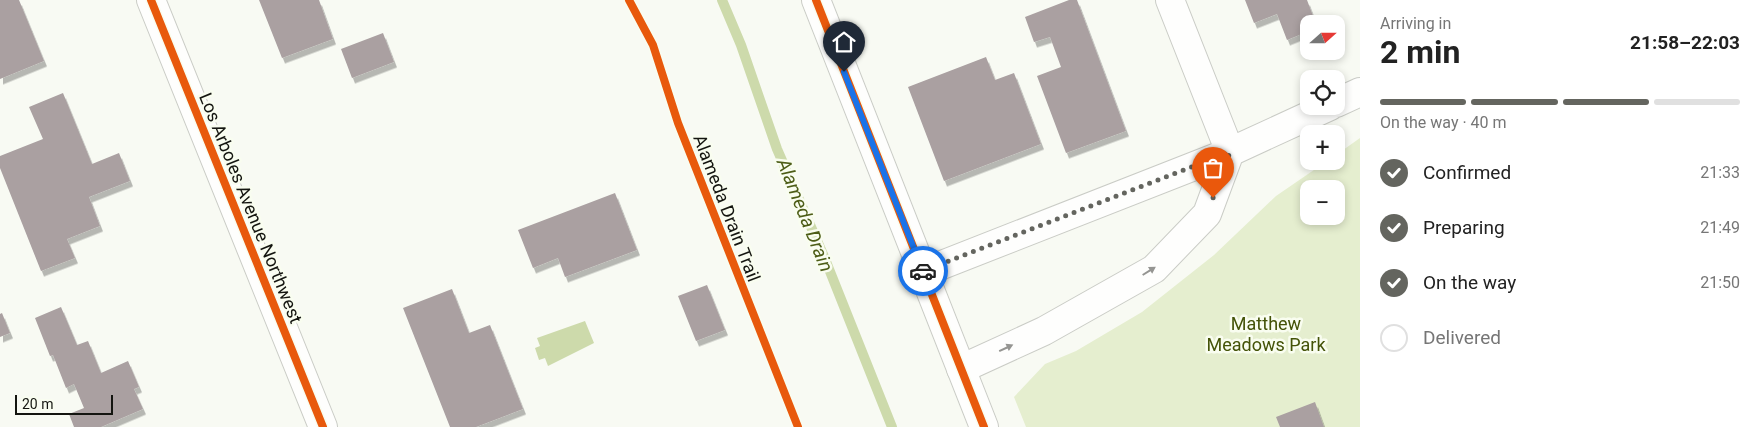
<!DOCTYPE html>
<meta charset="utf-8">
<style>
:root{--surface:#fff;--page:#f2f2f2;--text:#222;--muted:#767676;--line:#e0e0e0;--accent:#64655f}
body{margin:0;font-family:Roboto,sans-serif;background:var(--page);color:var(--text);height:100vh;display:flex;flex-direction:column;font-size:19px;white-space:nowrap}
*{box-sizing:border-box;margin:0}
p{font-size:16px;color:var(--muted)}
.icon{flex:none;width:28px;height:28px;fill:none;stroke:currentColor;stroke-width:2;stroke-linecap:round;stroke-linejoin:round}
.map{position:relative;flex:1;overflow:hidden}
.panel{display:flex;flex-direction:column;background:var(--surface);width:400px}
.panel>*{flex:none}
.needle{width:32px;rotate:69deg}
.tools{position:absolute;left:1300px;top:15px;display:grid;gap:10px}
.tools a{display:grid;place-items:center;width:45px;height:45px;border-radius:10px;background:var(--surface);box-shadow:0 2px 8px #0003;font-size:25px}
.scale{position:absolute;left:15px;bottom:12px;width:98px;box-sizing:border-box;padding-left:5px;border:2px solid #141510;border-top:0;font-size:14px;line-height:18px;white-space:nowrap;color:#141510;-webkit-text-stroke:4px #f9fdf0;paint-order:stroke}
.pin{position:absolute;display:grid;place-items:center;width:42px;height:42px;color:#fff;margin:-51px -21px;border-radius:50% 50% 50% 0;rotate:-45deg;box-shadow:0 0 5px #0007}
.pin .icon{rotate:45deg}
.courier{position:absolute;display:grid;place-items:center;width:50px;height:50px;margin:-25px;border:4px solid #1a73e8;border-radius:50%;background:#fff;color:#222;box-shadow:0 1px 6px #0007}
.headline em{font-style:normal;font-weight:700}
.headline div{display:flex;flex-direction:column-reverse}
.headline{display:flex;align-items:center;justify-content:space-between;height:85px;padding:0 20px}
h1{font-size:32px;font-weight:700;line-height:38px}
.bar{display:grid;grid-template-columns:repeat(4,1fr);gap:8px 5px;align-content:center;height:60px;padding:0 20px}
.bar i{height:6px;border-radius:4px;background:var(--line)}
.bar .current{background:var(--accent)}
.bar p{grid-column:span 4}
ol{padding:0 20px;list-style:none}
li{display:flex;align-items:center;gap:15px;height:55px}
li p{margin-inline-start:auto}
li .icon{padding:5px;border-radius:50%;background:var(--accent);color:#fff;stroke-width:4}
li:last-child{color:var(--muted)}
li i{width:28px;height:28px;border:2px solid var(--line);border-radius:50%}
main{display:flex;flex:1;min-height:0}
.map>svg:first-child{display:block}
.green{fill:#e5eecf;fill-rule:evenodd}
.water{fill:#cddaab}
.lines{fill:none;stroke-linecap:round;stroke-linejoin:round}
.stream{stroke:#cddaab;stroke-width:10}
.building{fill:#aaa0a1;filter:url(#shadow)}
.street-casing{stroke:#caccc6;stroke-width:30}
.secondary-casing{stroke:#caccc6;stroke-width:30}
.street{stroke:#fefefd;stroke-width:28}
.secondary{stroke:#fefefd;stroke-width:28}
.cycleway-casing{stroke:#f9fdf0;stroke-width:11}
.cycleway{stroke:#e8590c;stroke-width:8}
.oneway{fill:#959592}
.done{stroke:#64655f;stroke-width:5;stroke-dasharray:0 9}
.route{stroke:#1a73e8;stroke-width:6}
.labels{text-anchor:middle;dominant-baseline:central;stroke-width:5;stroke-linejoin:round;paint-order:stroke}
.street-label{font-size:18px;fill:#141510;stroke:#f9fdf0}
.park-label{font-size:18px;fill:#445308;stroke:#f9fdf0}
.water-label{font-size:19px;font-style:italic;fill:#4d5d17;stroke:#f9fdf0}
</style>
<main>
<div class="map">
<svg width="1360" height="427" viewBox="0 0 1360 427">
<defs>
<filter id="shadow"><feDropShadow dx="3" dy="5.5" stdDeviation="0" flood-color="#0004"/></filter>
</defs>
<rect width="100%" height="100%" fill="#f8faf3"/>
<path class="green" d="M 1360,138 L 1360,427 L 1026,427 L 1014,397 L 1045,364 L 1076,351 L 1142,312 L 1214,255 L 1276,196 L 1327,161 L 1336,161 L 1336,155 ZM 1309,189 L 1336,189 L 1336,216 L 1309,216 Z"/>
<path class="water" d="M 585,321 L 594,343 L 548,366 L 545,358 L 539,360 L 535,348 L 540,346 L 537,338 Z"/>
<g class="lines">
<path class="stream" d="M 722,0 L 741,45 L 777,149 L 825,259 L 892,427"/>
</g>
<path class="building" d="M 0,0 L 19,0 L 44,61 L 0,79 Z
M 259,0 L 319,0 L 333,39 L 282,58 Z
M 1069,0 L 1077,0 L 1126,131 L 1066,153 L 1037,76 L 1061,67 L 1050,37 L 1034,42 L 1025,17 Z
M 1245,0 L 1307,0 L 1316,24 L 1309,24 L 1309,31 L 1287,40 L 1277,14 L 1254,23 Z
M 383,33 L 394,62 L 352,78 L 341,49 Z
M 986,57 L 995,80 L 1014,73 L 1041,144 L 944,181 L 908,87 Z
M 63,93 L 92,164 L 119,153 L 130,181 L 89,197 L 100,226 L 67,239 L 75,258 L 41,271 L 0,168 L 0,156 L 43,139 L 29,107 Z
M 615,193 L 637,250 L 565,277 L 558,258 L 533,268 L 518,230 Z
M 707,285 L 725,330 L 696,341 L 678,296 Z
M 452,289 L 469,333 L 490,325 L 523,409 L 476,427 L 450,427 L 403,308 Z
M 61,307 L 77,345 L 88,341 L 101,373 L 128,361 L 139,387 L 134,389 L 143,409 L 101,427 L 74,427 L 69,414 L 84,408 L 74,384 L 66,388 L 53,355 L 50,356 L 35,318 Z
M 2,313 L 10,333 L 0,337 L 0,314 Z
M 1315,402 L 1324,427 L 1280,427 L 1276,417 Z"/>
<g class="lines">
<g class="street-casing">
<path id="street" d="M 151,0 L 323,427
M 1170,0 L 1230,152
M 1336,103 L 1360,92
M 924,272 L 1230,152 L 1330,106
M 961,369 L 1044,331 L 1154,269 L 1207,214 L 1230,152"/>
</g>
<g class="secondary-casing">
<path id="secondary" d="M 816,0 L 984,427"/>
</g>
<use href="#street" class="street"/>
<use href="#secondary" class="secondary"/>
<g class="cycleway-casing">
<path id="cycleway" d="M 151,0 L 323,427
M 629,0 L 653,45 L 678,123 L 798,427
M 816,0 L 984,427"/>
</g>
<use href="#cycleway" class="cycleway"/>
</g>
<defs><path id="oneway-solid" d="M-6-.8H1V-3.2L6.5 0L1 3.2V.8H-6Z" transform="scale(1.25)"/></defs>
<g class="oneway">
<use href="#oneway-solid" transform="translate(1149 271) rotate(-32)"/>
<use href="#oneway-solid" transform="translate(1006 348) rotate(-25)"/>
</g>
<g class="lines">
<path class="done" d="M 923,271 L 1230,152 L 1213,198"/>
<path class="route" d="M 844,72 L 923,271"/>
</g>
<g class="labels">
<g class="street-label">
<text transform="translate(251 208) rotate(68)">Los Arboles Avenue Northwest</text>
<text transform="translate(727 208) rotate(69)">Alameda Drain Trail</text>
</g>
<g class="park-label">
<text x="1266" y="323">Matthew<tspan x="1266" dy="21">Meadows Park</tspan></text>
</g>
<g class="water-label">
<text transform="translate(805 215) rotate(68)">Alameda Drain</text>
</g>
</g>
</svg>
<div class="tools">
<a><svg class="needle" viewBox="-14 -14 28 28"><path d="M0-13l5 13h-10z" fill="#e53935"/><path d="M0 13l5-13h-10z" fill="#767676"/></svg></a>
<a><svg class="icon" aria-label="locate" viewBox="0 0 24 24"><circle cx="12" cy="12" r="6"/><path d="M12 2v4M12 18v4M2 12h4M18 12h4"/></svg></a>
<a>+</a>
<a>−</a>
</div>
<div class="scale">20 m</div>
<div class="pin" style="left:1213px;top:198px;background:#ea580c"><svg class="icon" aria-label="bag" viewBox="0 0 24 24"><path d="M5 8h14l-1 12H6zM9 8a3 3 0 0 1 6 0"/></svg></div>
<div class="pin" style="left:844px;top:72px;background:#1f2937"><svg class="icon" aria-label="home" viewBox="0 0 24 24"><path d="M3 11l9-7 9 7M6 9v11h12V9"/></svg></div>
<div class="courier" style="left:923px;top:271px"><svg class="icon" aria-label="car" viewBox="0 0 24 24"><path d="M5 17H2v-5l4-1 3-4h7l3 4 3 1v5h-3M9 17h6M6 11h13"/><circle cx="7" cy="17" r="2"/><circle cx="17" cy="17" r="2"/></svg></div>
</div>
<section class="panel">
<div class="headline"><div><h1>2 min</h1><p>Arriving in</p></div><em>21:58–22:03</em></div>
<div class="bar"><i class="current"></i><i class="current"></i><i class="current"></i><i></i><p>On the way · 40 m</p></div>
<ol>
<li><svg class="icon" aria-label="check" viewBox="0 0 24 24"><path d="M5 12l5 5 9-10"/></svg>Confirmed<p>21:33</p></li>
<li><svg class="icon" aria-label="check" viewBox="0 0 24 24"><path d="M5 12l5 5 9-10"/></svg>Preparing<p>21:49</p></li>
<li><svg class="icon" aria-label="check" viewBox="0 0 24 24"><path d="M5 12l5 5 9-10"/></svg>On the way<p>21:50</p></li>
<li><i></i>Delivered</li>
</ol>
</section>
</main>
